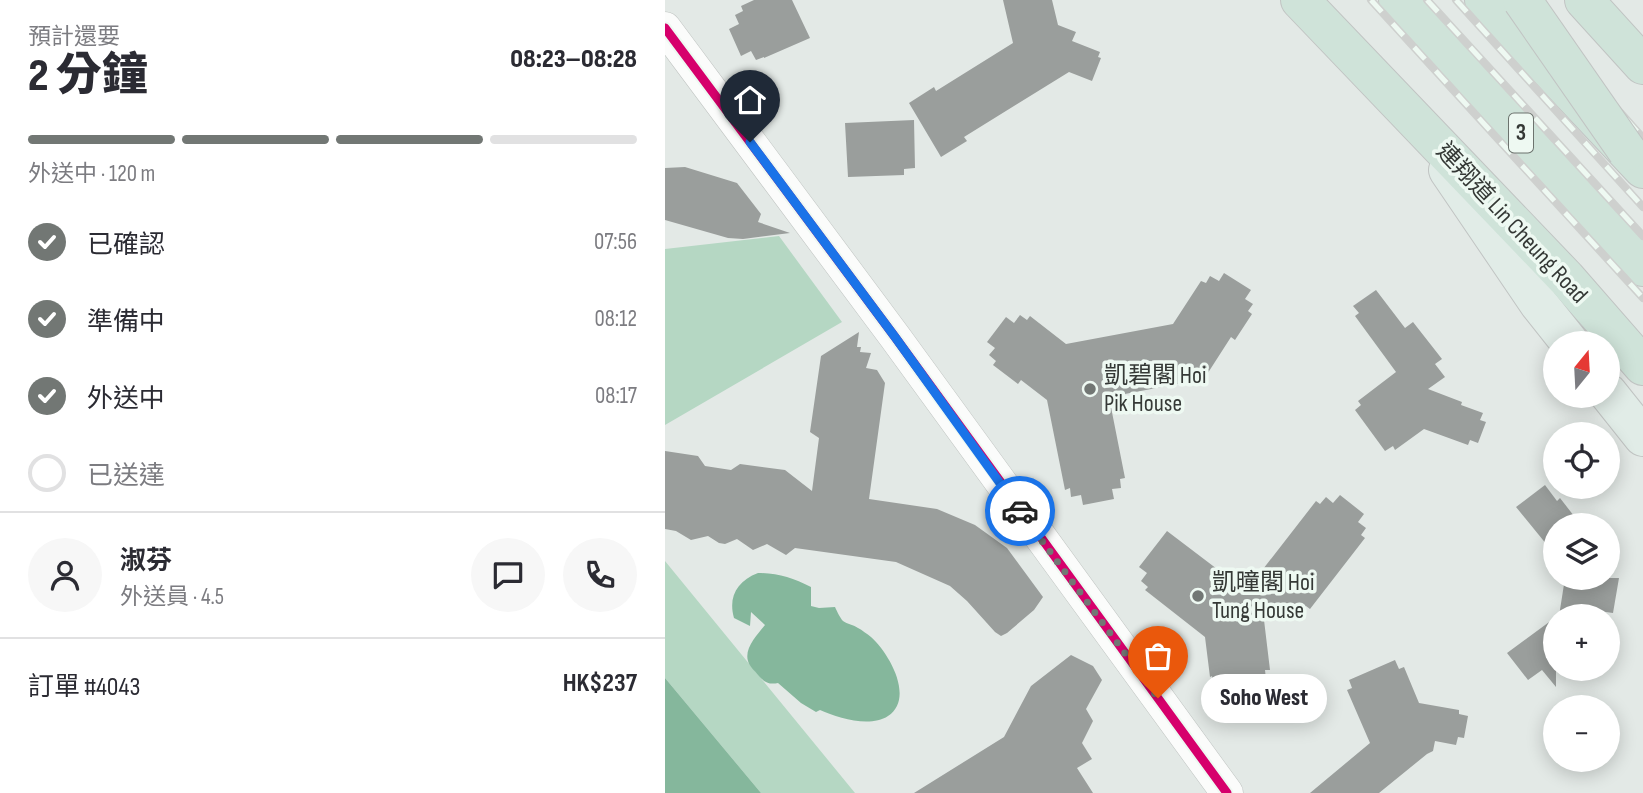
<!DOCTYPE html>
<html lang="zh-TW">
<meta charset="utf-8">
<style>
:root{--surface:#fff;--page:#f7f7f7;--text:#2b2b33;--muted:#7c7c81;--line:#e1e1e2;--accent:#727774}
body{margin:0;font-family:"Sofia Sans Condensed","Noto Sans TC",sans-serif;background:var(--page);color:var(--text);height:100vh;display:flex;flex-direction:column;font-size:26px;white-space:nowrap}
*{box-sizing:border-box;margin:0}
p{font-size:23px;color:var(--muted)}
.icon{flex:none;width:38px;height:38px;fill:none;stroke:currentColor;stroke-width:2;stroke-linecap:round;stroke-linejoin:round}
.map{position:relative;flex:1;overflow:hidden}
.panel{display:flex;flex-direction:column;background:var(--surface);width:665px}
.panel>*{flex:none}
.needle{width:46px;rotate:18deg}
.fabs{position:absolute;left:878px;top:331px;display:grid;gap:14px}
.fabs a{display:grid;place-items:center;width:77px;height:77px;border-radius:50%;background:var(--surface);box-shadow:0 4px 18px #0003;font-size:35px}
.pin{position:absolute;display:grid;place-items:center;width:60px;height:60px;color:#fff;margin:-72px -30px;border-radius:50% 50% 50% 0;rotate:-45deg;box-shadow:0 0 7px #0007}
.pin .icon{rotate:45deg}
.courier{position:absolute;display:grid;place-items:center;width:70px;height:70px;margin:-35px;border:5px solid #1a73e8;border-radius:50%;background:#fff;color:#222;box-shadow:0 2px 9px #0007}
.bubble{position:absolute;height:49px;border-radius:24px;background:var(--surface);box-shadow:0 4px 18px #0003;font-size:23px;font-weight:800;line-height:49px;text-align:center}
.headline em{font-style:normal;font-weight:800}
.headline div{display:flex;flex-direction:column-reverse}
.headline{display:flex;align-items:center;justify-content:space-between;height:119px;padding:0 28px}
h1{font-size:46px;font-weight:800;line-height:52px}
.bar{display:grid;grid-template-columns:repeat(4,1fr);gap:10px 7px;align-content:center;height:84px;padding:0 28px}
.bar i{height:9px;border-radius:5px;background:var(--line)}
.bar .selected{background:var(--accent)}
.bar p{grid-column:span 4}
.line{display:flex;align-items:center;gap:18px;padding:0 28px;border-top:2px solid var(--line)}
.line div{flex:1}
.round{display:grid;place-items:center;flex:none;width:74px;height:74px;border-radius:37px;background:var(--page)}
ol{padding:0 28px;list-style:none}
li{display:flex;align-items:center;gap:21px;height:77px}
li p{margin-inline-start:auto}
li .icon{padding:7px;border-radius:50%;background:var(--accent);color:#fff;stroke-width:4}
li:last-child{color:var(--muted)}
li i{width:38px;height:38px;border:4px solid var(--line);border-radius:50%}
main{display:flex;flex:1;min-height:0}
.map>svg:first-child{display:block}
.green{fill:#b5d7c3}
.water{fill:#85b79c}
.building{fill:#9a9e9c}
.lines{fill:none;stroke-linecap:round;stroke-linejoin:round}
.minor-casing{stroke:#c0c4c2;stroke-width:33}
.major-casing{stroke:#c1c4c3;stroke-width:40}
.highway-casing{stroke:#c1c4c3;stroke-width:40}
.minor{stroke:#fbfcfb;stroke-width:32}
.major{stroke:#e1ece7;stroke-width:38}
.highway{stroke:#cfe3d9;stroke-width:38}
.rail-casing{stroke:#ced0ce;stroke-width:8}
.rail{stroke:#eef9f2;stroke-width:5;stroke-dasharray:16;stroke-linecap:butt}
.highway-bridge-casing{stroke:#c1c4c3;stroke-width:40;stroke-linecap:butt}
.highway-bridge{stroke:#cfe3d9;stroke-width:38}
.cycleway-casing{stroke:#eef9f2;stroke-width:13}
.cycleway{stroke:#d6006c;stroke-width:9}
.done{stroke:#727774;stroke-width:7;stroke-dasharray:0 12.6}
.route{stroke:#1a73e8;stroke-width:9}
.poi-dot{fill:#727774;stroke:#eef9f2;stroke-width:2.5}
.labels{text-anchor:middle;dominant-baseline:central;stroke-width:7;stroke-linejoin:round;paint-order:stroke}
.shield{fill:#eef9f2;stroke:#6c736e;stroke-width:2}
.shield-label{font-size:23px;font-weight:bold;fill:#353936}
.street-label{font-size:24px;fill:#353936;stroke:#eef9f2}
.poi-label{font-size:24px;fill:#353936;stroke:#eef9f2;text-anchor:start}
</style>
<main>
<section class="panel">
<div class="headline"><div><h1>2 分鐘</h1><p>預計還要</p></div><em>08:23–08:28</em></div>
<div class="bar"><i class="selected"></i><i class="selected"></i><i class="selected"></i><i></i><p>外送中 · 120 m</p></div>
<ol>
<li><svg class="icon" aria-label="check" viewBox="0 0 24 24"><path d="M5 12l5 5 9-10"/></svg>已確認<p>07:56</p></li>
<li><svg class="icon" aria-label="check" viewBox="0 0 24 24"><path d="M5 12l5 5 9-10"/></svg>準備中<p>08:12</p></li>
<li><svg class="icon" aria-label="check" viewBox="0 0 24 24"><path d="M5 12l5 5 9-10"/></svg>外送中<p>08:17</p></li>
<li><i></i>已送達</li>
</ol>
<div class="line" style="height:126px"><a class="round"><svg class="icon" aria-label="person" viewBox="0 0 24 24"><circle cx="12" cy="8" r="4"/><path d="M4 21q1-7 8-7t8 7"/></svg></a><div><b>淑芬</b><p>外送員 · 4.5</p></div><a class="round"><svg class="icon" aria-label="chat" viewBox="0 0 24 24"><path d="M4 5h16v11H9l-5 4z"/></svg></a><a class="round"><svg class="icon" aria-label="phone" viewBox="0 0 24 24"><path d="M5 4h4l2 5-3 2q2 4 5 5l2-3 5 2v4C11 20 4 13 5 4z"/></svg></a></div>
<div class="line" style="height:91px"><div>訂單 #4043</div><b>HK$237</b></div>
</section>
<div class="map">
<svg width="978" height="793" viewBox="0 0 978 793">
<rect width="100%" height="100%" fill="#e3e9e6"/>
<path class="green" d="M 114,236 L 177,322 L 0,425 L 0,249 Z
M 0,561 L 190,793 L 96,793 L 0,678 Z"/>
<path class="water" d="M 93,573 C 113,573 128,578 146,587 L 146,606 L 154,608 L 170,607 C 172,611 175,618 178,621 C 182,624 189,625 193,628 C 197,630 202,634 206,637 C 224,653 250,698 223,716 C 205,728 173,718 155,710 L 151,712 L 136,703 L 113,683 C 104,685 99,682 93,675 C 90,671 84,666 83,661 C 79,648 93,634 100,625 L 86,612 L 85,626 L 69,618 C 63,597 72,581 93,573 Z
M 0,678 L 96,793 L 0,793 Z"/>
<path class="building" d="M 89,0 L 127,0 L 145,38 L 99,58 L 99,57 L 91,60 L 86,51 L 76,56 L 64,29 L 74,24 L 70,15 L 78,11 L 76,6 Z
M 338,0 L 387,0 L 393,25 L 411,32 L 407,41 L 435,52 L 433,57 L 436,58 L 427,81 L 404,72 L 299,137 L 302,141 L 276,157 L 244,103 L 269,87 L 271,91 L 348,43 Z
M 249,120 L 250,168 L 239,169 L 239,175 L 183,177 L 180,123 Z
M 20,167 L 72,183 L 96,214 L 93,222 L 125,233 L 78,239 L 63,238 L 0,220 L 0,168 Z
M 559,273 L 586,290 L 580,299 L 588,304 L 583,311 L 587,314 L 570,340 L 566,337 L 539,379 L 444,397 L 460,478 L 455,479 L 456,488 L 447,489 L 449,499 L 418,505 L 416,495 L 406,497 L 405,488 L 400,490 L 382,400 L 356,380 L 353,384 L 328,365 L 331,361 L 324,355 L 330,348 L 322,342 L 341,317 L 349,323 L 355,315 L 362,320 L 365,316 L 401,344 L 508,324 L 536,281 L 541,283 L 545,276 L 554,281 Z
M 711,290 L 740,328 L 748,322 L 777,359 L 770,364 L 780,377 L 763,389 L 797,402 L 796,405 L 818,413 L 815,420 L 821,422 L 813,443 L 805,440 L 803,445 L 759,429 L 730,450 L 728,446 L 720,451 L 690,410 L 696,405 L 693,401 L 731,372 L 690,316 L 694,313 L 688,306 Z
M 194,332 L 192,347 L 196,347 L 195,352 L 206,353 L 201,368 L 212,370 L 220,383 L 204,499 L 272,509 L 310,525 L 342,548 L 378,597 L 369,610 L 342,633 L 336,636 L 330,632 L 302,601 L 285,586 L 231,562 L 130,548 L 121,555 L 102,544 L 88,550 L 72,539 L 60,544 L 54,543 L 43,536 L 26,540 L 11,531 L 0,529 L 0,451 L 33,456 L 40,466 L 66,470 L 75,464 L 120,470 L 147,491 L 154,438 L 145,432 L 156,356 Z
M 880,485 L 892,501 L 895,498 L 916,525 L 891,525 L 891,556 L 851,507 Z
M 675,495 L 699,514 L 693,522 L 701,528 L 696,535 L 700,538 L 645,609 L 641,606 L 633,616 L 599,620 L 605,670 L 600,670 L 601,679 L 592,680 L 592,690 L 550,695 L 547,676 L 545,677 L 540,637 L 480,590 L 483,587 L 476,581 L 482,573 L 474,567 L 502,531 L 581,591 L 651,501 L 655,504 L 661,497 L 668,503 Z
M 900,578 L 954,578 L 948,613 L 934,611 L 933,616 L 894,616 Z
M 891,617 L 891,687 L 877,670 L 863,680 L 842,653 Z
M 406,655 L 428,666 L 437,680 L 421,709 L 428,721 L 417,743 L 427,759 L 412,768 L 428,793 L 249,793 L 339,737 L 366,686 Z
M 730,660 L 734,669 L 739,667 L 754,703 L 794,710 L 794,714 L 803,716 L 799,738 L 793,737 L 791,745 L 770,741 L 768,751 L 762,754 L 714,793 L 645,793 L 705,743 L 682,690 L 687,688 L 684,680 Z"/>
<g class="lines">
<g class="minor-casing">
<path id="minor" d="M 0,28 L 230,337 L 562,793"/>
</g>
<g class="major-casing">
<path id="major" d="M 783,170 L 874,304 L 905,343
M 943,393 L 978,437"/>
</g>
<g class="highway-casing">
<path id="highway" d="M 635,0 L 901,278 L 978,366
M 733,0 L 978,267
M 819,0 L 978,169
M 919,0 L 978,65"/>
</g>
<use href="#minor" class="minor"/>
<use href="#major" class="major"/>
<use href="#highway" class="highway"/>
<g class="rail-casing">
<path id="rail" d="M 706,0 L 978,298
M 762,0 L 978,236
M 791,0 L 978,207
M 855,0 L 978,138"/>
</g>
<use href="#rail" class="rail"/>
<g class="highway-bridge-casing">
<path id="highway-bridge" d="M 857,0 L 962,151"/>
</g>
<use href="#highway-bridge" class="highway-bridge"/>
<g class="cycleway-casing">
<path id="cycleway" d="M 0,28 L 230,337 L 562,793"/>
</g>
<use href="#cycleway" class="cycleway"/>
</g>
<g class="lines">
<path class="done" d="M 355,511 L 493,698"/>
<path class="route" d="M 85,142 L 230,337 L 355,511"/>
</g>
<g class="poi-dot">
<circle cx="425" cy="389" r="7"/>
<circle cx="533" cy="596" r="7"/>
</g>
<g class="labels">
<rect class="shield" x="844" y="113.5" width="24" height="39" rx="5"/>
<g class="shield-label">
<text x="856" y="133">3</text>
</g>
<g class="street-label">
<text transform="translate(847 223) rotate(47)">連翔道 Lin Cheung Road</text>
</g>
<g class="poi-label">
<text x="439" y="375">凱碧閣 Hoi<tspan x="439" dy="28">Pik House</tspan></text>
<text x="547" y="582">凱曈閣 Hoi<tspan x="547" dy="28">Tung House</tspan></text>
</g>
</g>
</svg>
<div class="fabs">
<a><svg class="needle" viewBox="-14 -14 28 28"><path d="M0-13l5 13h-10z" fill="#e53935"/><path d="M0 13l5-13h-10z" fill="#7c7c81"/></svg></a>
<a><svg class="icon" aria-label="locate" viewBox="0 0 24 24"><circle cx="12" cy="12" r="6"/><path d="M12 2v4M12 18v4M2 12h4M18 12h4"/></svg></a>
<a><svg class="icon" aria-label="layers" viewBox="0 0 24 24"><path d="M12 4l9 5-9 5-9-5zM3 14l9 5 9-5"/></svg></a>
<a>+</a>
<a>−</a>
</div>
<div class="pin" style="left:493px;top:698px;background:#ea580c"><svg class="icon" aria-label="bag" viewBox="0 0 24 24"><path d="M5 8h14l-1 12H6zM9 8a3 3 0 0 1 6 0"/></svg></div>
<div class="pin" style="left:85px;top:142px;background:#1f2937"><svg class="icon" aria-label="home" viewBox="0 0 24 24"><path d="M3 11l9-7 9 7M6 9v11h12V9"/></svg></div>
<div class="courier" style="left:355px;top:511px"><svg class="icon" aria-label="car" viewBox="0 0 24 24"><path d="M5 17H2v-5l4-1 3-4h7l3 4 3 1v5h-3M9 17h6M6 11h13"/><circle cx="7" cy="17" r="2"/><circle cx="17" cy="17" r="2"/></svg></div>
<div class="bubble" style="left:536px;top:674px;width:126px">Soho West</div>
</div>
</main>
